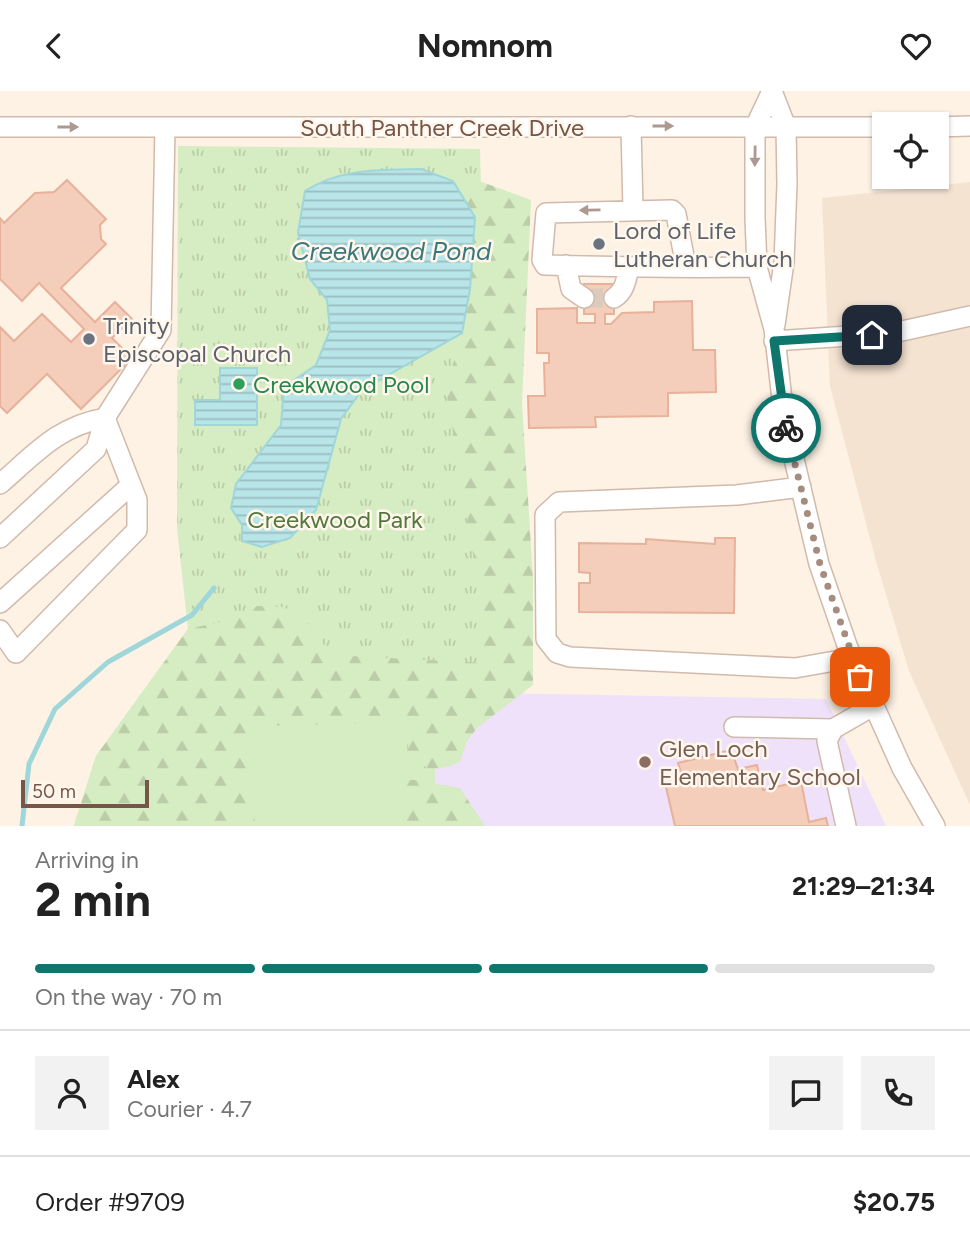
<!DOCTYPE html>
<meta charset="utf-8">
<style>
:root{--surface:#fff;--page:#f2f2f2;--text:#222;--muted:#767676;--line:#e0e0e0;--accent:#0f766e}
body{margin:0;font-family:Figtree,sans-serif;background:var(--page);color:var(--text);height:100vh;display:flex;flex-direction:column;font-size:26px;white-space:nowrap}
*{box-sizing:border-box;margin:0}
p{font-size:23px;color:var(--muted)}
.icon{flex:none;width:38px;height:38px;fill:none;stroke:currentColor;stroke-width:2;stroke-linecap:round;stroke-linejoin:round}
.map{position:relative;height:735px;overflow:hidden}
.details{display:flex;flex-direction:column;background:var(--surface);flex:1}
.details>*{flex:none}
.tools{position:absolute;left:872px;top:21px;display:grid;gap:14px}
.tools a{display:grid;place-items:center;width:77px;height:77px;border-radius:0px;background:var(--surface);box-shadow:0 2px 5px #0004;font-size:35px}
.scale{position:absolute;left:21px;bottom:18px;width:128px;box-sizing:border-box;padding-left:7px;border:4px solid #775548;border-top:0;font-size:19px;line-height:24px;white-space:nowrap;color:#775548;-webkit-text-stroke:5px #fff6ec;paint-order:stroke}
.pin{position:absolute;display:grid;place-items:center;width:60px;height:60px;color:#fff;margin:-30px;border-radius:14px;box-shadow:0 4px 10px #0006}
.courier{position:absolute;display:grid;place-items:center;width:70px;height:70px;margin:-35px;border:5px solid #0f766e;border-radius:50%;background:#fff;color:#222;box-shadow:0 2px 9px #0007}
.head em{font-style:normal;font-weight:700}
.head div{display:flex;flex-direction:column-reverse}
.head{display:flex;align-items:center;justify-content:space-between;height:119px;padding:0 35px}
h1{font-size:46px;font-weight:700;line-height:52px}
.bar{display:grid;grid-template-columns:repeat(4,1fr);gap:10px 7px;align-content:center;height:84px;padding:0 35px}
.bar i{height:9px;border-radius:5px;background:var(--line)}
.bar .on{background:var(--accent)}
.bar p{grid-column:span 4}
.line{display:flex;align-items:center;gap:18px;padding:0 35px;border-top:2px solid var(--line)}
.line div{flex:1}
.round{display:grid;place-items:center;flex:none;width:74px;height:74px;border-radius:0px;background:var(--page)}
header{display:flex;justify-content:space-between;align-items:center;height:91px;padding:0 35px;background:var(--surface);font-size:32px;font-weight:700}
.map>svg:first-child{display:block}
.residential{fill:#f5e3d2}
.education{fill:#efe1fa}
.grass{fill:url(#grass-tufts)}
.forest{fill:url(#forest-firs)}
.pitch{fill:#d6ecc2}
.water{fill:url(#water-rules);stroke:#9ed6da;stroke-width:2}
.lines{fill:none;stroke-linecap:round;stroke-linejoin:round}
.stream{stroke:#9ed6da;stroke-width:5}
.building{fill:#f4cdbb;stroke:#e7b19a;stroke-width:2}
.minor-tunnel{stroke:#dccbbd;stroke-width:19;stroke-dasharray:19 10;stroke-linecap:butt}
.minor-casing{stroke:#d1baac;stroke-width:22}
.minor{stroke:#fff;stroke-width:19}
.oneway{fill:#ad9991}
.done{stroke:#a68c7f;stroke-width:7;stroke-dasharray:0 12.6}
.route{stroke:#0f766e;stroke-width:9}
.worship-dot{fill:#6b7280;stroke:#fff6ec;stroke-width:2.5}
.leisure-dot{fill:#2e9e5b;stroke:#fff6ec;stroke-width:2.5}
.education-dot{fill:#8d6e63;stroke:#fff6ec;stroke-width:2.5}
.labels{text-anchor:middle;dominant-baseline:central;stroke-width:5;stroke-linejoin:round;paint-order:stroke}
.street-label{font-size:24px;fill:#775548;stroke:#fff6ec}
.worship-label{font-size:24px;fill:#5b616d;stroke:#fff6ec;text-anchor:start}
.leisure-label{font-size:24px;fill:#27864d;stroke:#fff6ec;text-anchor:start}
.park-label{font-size:24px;fill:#53783d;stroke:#fff6ec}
.education-label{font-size:24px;fill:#785e54;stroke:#fff6ec;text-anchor:start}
.water-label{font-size:26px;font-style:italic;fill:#3b787d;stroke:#fff6ec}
</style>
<header><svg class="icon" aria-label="back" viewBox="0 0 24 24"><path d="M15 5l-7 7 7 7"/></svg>Nomnom<svg class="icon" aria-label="heart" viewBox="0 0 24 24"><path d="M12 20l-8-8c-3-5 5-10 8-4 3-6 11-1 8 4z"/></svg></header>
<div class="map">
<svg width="970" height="735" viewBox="0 0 970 735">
<defs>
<pattern id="grass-tufts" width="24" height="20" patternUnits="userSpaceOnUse" patternTransform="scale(1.75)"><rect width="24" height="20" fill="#d6ecc2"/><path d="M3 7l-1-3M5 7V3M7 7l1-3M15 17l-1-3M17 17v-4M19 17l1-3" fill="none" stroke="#bbcca8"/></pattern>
<pattern id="forest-firs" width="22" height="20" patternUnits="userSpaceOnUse" patternTransform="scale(1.75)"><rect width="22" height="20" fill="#d6ecc2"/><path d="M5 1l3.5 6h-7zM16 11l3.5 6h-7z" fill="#bbcca8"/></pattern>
<pattern id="water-rules" width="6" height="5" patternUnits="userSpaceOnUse" patternTransform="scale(1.75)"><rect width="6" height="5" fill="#b8e5e8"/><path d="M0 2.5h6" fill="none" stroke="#9abcbe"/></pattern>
</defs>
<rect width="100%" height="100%" fill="#fdf2e4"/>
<path class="residential" d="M 970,91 L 970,714 L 909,580 L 876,470 L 830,295 L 822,107 Z"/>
<path class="education" d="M 434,601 L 826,608 L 886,735 L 436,735 Z"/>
<path class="grass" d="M 178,55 L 480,58 L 487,352 L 508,603 L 434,602 L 436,735 L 74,735 L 96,665 L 188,538 L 177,437 Z"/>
<path class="forest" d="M 460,83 L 531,109 L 522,312 L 533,488 L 533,594 L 477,637 L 467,650 L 460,671 C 439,681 426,680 407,665 L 409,647 L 255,710 L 255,735 L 74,735 L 96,665 L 188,538 L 238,527 L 257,515 L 283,516 L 303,526 L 324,554 L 352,565 L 484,572 L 477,487 L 447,305 L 470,198 L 475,126 L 453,90 Z
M 408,688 L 460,697 L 485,735 L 405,735 L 404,695 Z"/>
<path class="pitch" d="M 401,632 L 408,638 L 407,665 L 417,673 L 417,689 L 408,689 L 404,695 L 405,735 L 255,735 L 249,646 L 252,639 L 260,635 Z"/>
<path class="water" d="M 421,78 L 453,90 L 475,126 L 470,198 L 462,242 L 362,299 L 341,328 L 316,419 L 290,447 L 262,456 L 242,450 L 242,434 L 231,417 L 236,393 L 281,334 L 284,296 L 316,274 L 330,239 L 327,209 L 310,188 L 298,142 L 305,100 C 341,77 379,79 421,78 Z
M 220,277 L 257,277 L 257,334 L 195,334 L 195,309 L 220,309 Z"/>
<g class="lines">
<path class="stream" d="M 22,735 L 29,673 L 55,618 L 108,571 L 192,524 L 214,497"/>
</g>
<path class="building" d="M 67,89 L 106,128 L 100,134 L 101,148 L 106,153 L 61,197 L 95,231 L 115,211 L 132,228 L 112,247 L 132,267 L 81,318 L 47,283 L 7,322 L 0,315 L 0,236 L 14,250 L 42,223 L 71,251 L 84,238 L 39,192 L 22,210 L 0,188 L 0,127 L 4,132 L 35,102 L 54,101 Z
M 584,193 L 614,193 L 614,223 L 605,223 L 605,233 L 611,233 L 622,222 L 654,221 L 654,211 L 692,210 L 693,259 L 715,259 L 716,301 L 668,302 L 668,325 L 595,326 L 596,336 L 529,337 L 528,305 L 545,305 L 544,272 L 549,272 L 549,262 L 537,262 L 537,218 L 577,217 L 577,232 L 595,232 L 595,223 L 584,223 Z
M 715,447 L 735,447 L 734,522 L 579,521 L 579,492 L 590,492 L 590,482 L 579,481 L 579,452 L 646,453 L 646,448 L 715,453 Z
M 731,659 L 738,678 L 757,674 L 763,699 L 801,690 L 809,731 L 826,727 L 828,735 L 675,735 L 666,696 L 684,692 L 678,672 Z"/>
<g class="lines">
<path class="minor-tunnel" d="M 584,207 L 614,207"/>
<g class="minor-casing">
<path id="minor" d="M 772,0 L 755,36 L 755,127 L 757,176 L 774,238 L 784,326 L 819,473 L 848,557 L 902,677 L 935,735
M 772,0 L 786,36 L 787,93 L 784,171 L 775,234
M 631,35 L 633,119
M 0,36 L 884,36
M 936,36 L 970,35
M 566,174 L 571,198 L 584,207
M 686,176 L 676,123 L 672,119 L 546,122 L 542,169 L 545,174 C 616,176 686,177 757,176
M 614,207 C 625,200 626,189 629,177
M 774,250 L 893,242 L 970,225
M 0,393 C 35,363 58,335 105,327
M 801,396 L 737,404 L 559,411 L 545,424 L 546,548 L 557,562 L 570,566 L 795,577 L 852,567
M 0,447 L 96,358 L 105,327 L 161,239 L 165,36
M 0,512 L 131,394
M 0,539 L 16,562 L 137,439 L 137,409 L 105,327
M 734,636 L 833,638
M 846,735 L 827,650 L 833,638 L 873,615"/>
</g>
<use href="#minor" class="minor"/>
</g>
<defs><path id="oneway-solid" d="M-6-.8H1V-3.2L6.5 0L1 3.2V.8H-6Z" transform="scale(1.75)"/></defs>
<g class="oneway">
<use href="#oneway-solid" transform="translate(663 35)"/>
<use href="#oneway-solid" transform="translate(68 36)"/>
<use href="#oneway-solid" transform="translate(755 65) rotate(91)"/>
<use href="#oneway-solid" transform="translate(590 119) rotate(179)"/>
</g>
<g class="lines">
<path class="done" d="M 786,337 L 820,473 L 860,586"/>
<path class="route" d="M 786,337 L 774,250 L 872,244"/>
</g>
<g class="worship-dot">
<circle cx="599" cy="153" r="7"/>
<circle cx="89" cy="248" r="7"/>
</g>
<circle class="leisure-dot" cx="239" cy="293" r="7"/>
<circle class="education-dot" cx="645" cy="671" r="7"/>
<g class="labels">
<g class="street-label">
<text x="442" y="36">South Panther Creek Drive</text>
</g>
<g class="worship-label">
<text x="613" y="139">Lord of Life<tspan x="613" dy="28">Lutheran Church</tspan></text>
<text x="103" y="234">Trinity<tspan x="103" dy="28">Episcopal Church</tspan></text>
</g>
<g class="leisure-label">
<text x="253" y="293">Creekwood Pool</text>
</g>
<g class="park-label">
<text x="335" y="428">Creekwood Park</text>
</g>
<g class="education-label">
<text x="659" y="657">Glen Loch<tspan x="659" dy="28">Elementary School</tspan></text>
</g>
<g class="water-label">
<text x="391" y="160">Creekwood Pond</text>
</g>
</g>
</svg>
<div class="tools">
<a><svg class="icon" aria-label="locate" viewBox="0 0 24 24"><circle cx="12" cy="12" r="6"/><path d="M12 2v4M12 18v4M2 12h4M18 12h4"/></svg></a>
</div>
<div class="scale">50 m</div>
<div class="pin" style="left:860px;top:586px;background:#ea580c"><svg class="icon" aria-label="bag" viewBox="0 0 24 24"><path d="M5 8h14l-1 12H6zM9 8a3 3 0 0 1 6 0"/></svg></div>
<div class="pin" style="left:872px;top:244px;background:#1f2937"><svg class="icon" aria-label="home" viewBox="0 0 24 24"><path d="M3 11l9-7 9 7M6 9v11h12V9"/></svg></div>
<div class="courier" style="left:786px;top:337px"><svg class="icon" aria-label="bike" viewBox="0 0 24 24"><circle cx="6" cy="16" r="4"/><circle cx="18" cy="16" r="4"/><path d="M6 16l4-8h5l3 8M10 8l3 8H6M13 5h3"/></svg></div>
</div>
<section class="details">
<div class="head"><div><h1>2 min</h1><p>Arriving in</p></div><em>21:29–21:34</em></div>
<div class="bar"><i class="on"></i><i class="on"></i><i class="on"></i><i></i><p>On the way · 70 m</p></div>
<div class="line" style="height:126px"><a class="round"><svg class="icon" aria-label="person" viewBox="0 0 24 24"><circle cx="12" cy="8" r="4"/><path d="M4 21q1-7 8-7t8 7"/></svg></a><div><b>Alex</b><p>Courier · 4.7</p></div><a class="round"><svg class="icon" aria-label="chat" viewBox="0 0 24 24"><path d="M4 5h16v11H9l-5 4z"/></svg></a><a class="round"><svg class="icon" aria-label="phone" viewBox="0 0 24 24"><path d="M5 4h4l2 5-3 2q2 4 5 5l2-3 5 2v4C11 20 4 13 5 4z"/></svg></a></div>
<div class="line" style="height:91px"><div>Order #9709</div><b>$20.75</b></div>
</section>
